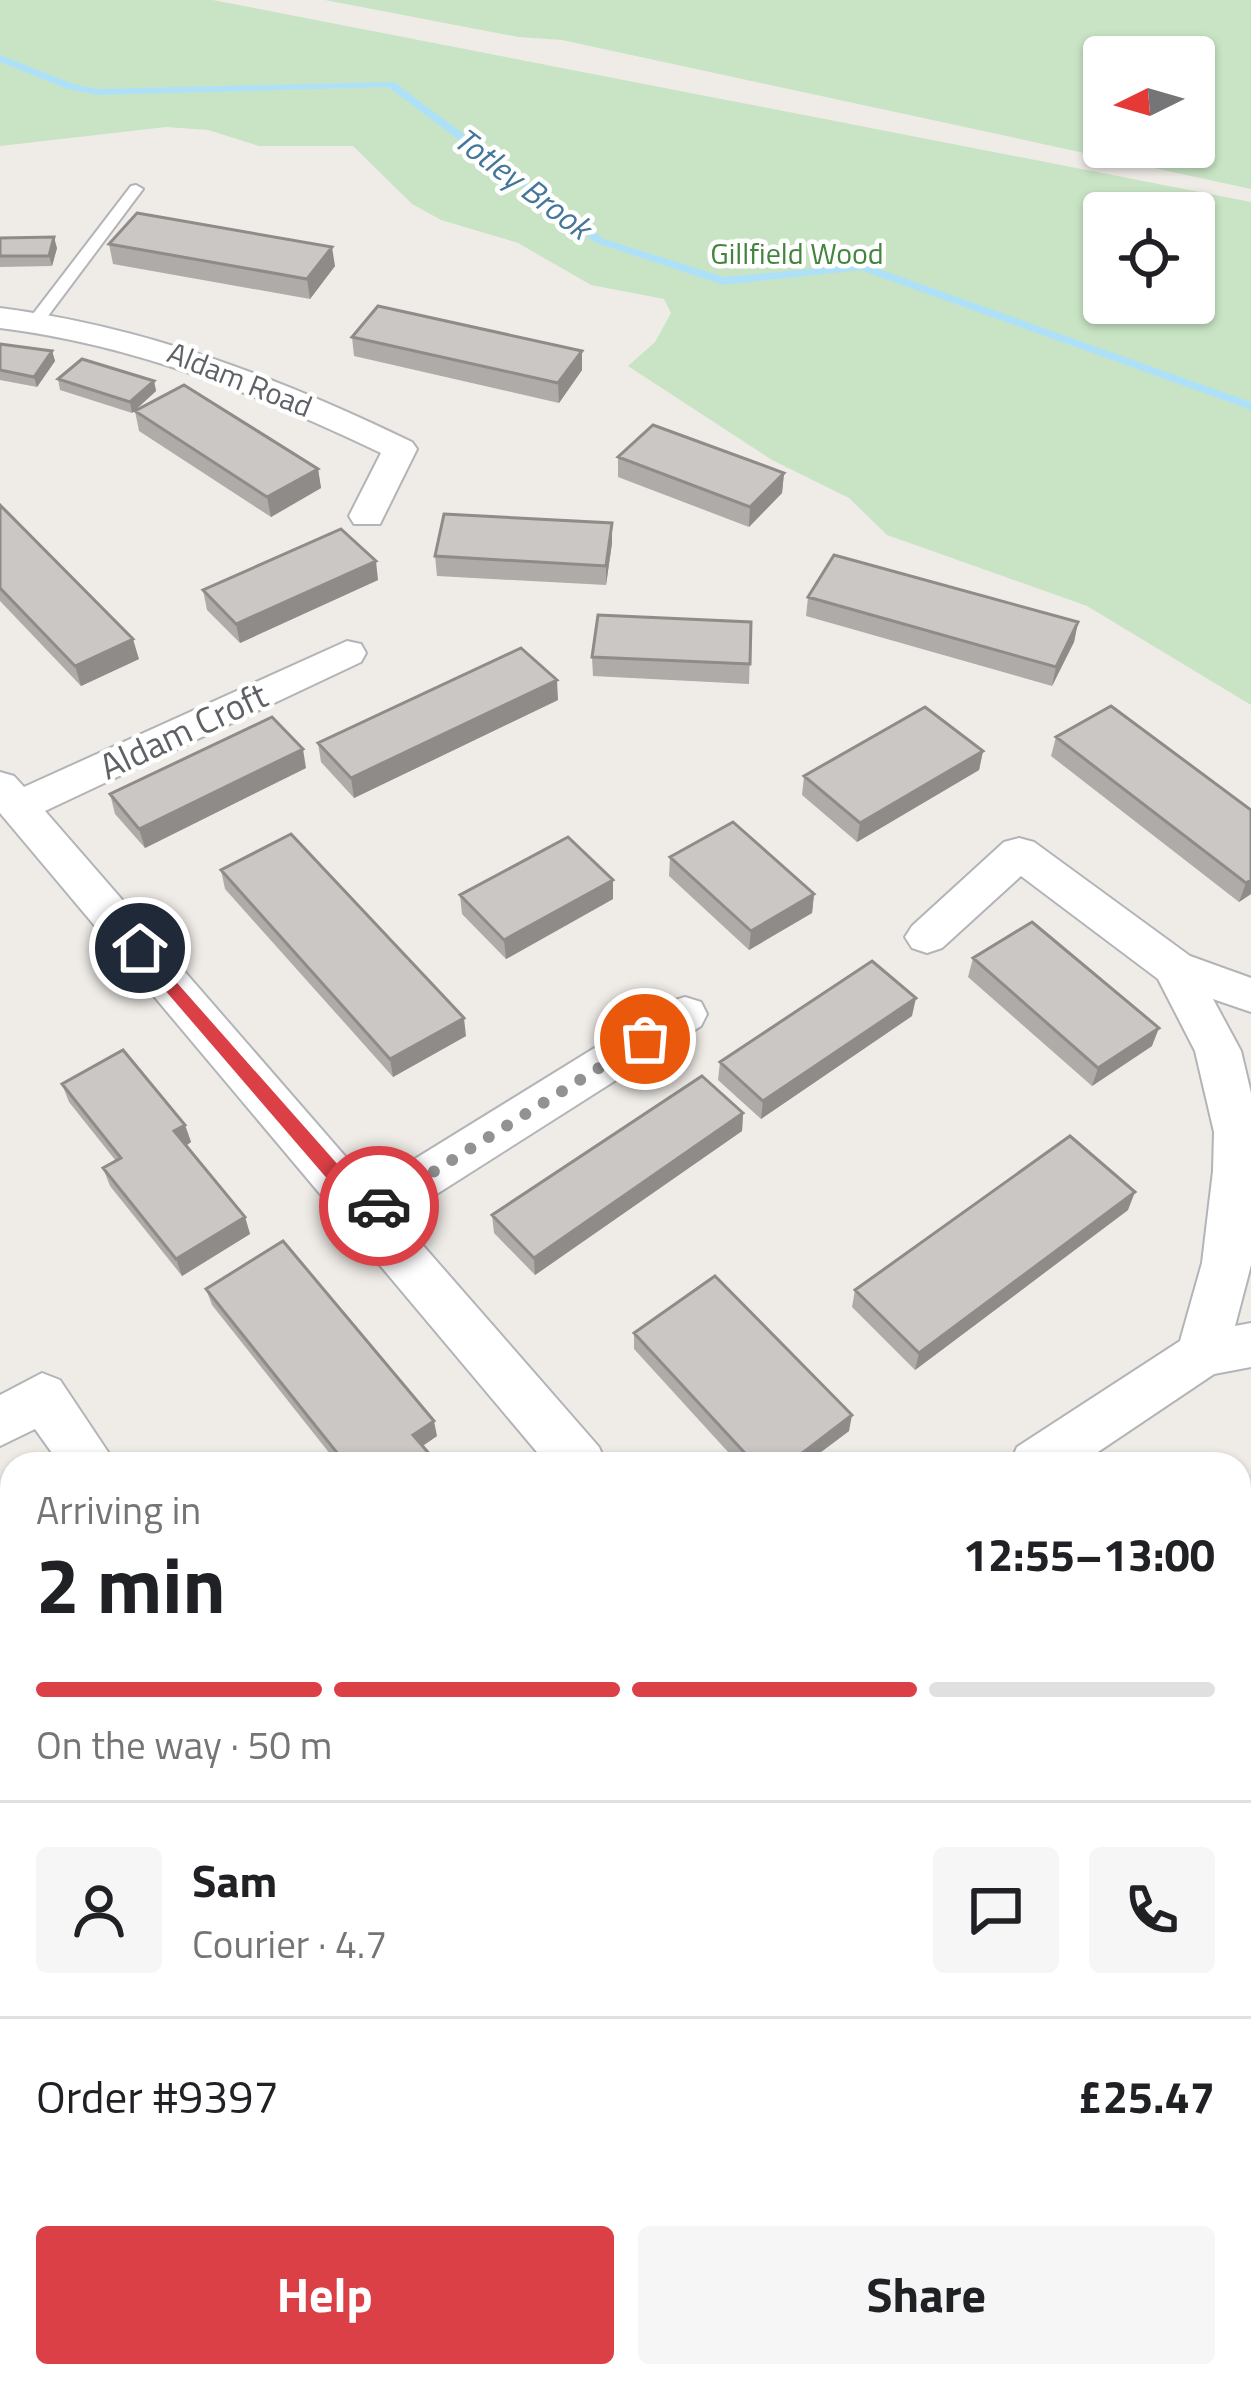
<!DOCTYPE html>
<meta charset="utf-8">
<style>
:root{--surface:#fff;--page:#f6f6f6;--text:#202124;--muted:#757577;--line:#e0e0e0;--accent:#db4047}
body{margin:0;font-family:"Titillium Web",sans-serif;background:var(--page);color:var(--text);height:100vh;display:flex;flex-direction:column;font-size:45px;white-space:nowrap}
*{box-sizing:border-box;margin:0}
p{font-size:39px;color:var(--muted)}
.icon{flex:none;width:66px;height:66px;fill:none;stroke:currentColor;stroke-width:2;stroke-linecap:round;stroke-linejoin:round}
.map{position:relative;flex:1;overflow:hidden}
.panel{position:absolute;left:0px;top:1452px;width:1251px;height:936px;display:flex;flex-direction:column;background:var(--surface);border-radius:36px 36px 0 0;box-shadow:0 3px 9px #0004}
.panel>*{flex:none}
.needle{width:78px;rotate:265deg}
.fabs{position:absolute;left:1083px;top:36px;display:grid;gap:24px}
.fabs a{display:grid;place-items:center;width:132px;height:132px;border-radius:12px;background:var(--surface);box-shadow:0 3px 9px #0004;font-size:60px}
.pin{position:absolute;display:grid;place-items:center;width:102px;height:102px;color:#fff;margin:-51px;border:6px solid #fff;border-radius:50%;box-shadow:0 3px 12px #0007}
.courier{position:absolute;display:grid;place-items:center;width:120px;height:120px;margin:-60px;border:9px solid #db4047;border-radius:50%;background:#fff;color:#222;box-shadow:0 3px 15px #0007}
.headline em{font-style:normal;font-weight:700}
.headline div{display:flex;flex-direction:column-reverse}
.headline{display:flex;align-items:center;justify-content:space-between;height:204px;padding:0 36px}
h1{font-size:78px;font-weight:700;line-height:90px}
.bar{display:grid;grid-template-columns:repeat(4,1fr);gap:18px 12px;align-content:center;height:144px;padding:0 36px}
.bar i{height:15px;border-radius:9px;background:var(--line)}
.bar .current{background:var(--accent)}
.bar p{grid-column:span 4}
.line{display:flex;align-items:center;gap:30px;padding:0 36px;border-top:3px solid var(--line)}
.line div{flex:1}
.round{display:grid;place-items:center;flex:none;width:126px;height:126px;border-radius:12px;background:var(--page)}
.action{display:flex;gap:24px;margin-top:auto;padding:24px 36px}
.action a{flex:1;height:138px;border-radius:12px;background:var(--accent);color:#fff;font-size:48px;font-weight:700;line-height:138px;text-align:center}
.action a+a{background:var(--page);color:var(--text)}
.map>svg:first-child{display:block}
.green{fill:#c9e4c5;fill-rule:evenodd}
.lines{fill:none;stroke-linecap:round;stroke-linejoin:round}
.stream{fill:#aee1f8;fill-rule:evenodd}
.service-casing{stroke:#b2b4b8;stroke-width:4}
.minor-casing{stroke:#b2b4b8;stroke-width:4}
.service{fill:#fff;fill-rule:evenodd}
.minor{fill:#fff;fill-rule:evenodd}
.wall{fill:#afaba9}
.shaded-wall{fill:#8e8b89}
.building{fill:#cbc7c4;stroke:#8e8b89;stroke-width:3}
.route{fill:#db4047}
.done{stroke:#919293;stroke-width:12;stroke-dasharray:0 21.6}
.labels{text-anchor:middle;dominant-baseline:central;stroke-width:9;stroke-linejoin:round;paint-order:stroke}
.far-park-label{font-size:30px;fill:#43853e;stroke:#fff}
.far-street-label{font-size:30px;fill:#5e6266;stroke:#fff}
.far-water-label{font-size:33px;font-style:italic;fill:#479;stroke:#fff}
.street-label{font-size:36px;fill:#5e6266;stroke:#fff}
</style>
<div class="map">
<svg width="1251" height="2388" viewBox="0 0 1251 2388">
<rect width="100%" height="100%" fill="#efece7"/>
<path class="green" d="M 0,0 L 213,0 L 1251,202 L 1251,705 L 1087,606 L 887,535 L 849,498 L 772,460 L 628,366 L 655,342 L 671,313 L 664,299 L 591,285 L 518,243 L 441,220 L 412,204 L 353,146 L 259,146 L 208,130 L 166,127 L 0,146 ZM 1194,213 L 1194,303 L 1104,303 L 1104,213 Z
M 325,0 L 1251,0 L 1251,189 L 562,40 L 518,37 ZM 1194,57 L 1194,147 L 1104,147 L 1104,57 Z"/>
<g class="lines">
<path class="stream" d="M 0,55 L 74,84 L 97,89 L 394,82 L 604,239 L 724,277 L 865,264 L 1251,402 L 1251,410 L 860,270 L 723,285 L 596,243 L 388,87 L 97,95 L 67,89 L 0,62 Z"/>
<g class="service-casing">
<path id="service" d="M 136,185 L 143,189 L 42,324 L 30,324 L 30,318 L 131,186 Z"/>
</g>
<g class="minor-casing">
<path id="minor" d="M 0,308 C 147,327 279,378 412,442 L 417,449 L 380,524 L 354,524 L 349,516 L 381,453 C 257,394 136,345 0,328 Z
M 347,641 L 361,644 L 366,653 L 361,662 L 45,811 L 371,1186 L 669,1002 L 685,997 L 701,1002 L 707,1014 L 701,1026 L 399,1218 L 599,1447 L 606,1464 L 547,1464 L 0,813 L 0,772 L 14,776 L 24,787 Z
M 1019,838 L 1034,842 L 1190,956 L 1251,978 L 1251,1012 L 1213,999 L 1241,1051 L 1251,1093 L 1251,1265 L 1235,1326 L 1251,1323 L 1251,1367 L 1214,1374 L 1080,1464 L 1010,1464 L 1017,1447 L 1180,1341 L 1202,1263 L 1213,1171 L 1214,1132 L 1195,1051 L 1158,979 L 1021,876 L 942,948 L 927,953 L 912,948 L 905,937 L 912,926 L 1004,842 Z
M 42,1373 L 60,1380 L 116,1464 L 60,1464 L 35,1429 L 0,1446 L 0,1395 Z
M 1239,2186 L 1251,2191 L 1251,2266 L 1239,2261 Z
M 70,2376 L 140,2376 L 135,2388 L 65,2388 Z
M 495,2376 L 566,2376 L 571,2388 L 500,2388 Z"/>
</g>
<use href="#service" class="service"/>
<use href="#minor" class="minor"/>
</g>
<path class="wall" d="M 0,238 L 57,248 L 52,266 L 0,267 Z
M 109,244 L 335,266 L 310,299 L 113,264 Z
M 352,337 L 582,351 L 582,370 L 559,403 L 354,356 Z
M 0,344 L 52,351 L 55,361 L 37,387 L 0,380 Z
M 58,379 L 154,381 L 156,391 L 132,413 L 60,390 Z
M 135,411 L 318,469 L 321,488 L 271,517 L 139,431 Z
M 618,457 L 784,473 L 782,493 L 749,527 L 618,477 Z
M 0,505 L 139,659 L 81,686 L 0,601 Z
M 612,543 L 606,585 L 437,576 L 435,556 Z
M 378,580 L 240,643 L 207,610 L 203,590 Z
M 808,597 L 1078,622 L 1074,642 L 1052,686 L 806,616 Z
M 751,622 L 749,684 L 593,676 L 592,657 Z
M 558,700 L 354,798 L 321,762 L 318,743 Z
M 1056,737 L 1251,810 L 1251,894 L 1239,902 L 1051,756 Z
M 983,751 L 979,770 L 857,842 L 802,795 L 804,776 Z
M 306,768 L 145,848 L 115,814 L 110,794 Z
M 670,857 L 814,894 L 812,913 L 749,950 L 669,876 Z
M 221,870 L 466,1036 L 393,1077 L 225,889 Z
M 460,895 L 613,899 L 506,959 L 462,914 Z
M 973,958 L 1152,1046 L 1092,1086 L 968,977 Z
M 912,1016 L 761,1119 L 718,1080 L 720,1062 Z
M 62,1084 L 185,1125 L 191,1142 L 186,1146 L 245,1217 L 250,1234 L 182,1276 L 110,1186 L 103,1168 L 116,1161 L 69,1102 Z
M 743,1113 L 742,1131 L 535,1275 L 494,1233 L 492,1215 Z
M 1128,1210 L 915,1370 L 852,1307 L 855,1290 Z
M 206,1289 L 437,1436 L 423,1446 L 438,1464 L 338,1464 L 212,1305 Z
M 634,1333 L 849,1431 L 805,1464 L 739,1464 L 634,1349 Z
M 0,1592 L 12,1657 L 12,1752 L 10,1753 L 12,1767 L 12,2205 L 0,2210 Z
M 1053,2376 L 1134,2376 L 1123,2388 L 1063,2388 Z"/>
<path class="shaded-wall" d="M 54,237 L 57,248 L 52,266 L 49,256 Z
M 332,247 L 335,266 L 310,299 L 307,279 Z
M 52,351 L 55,361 L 37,387 L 34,377 Z
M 582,351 L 582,370 L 559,403 L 558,383 Z
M 154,381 L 156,391 L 132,413 L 130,402 Z
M 318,469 L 321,488 L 271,517 L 267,497 Z
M 784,473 L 782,493 L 749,527 L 750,507 Z
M 612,523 L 612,543 L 606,585 L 606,566 Z
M 376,561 L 378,580 L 240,643 L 236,624 Z
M 1078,622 L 1074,642 L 1052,686 L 1056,667 Z
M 133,639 L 139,659 L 81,686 L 75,666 Z
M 557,680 L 558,700 L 354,798 L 351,778 Z
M 303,749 L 306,768 L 145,848 L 139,829 Z
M 983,751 L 979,770 L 857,842 L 860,823 Z
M 613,880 L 613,899 L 506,959 L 504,940 Z
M 1251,880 L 1251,894 L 1239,902 L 1246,883 Z
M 814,894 L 812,913 L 749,950 L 751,931 Z
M 916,998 L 912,1016 L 761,1119 L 763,1101 Z
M 464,1018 L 466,1036 L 393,1077 L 390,1059 Z
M 1159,1028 L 1152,1046 L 1092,1086 L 1098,1068 Z
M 743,1113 L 742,1131 L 535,1275 L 534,1258 Z
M 185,1125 L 191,1142 L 180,1149 L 174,1131 Z
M 1135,1192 L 1128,1210 L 915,1370 L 919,1353 Z
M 245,1217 L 250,1234 L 182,1276 L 176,1259 Z
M 852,1415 L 849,1431 L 805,1464 L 788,1464 Z
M 434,1421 L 437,1436 L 416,1450 L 413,1435 Z
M 0,1592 L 12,1657 L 12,1697 L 0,1631 Z
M 0,1741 L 10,1753 L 12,1767 L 12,1813 Z
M 12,2195 L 12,2205 L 0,2210 L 0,2200 Z
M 403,2376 L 408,2376 L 403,2388 L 398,2388 Z"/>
<path class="building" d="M 137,213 L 332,247 L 307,279 L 109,244 Z
M 54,237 L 49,256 L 0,256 L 0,238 Z
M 378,306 L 582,351 L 558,383 L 352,337 Z
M 0,344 L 52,351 L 34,377 L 0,370 Z
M 82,359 L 154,381 L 130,402 L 58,379 Z
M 184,385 L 318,469 L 267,497 L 135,411 Z
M 653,425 L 784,473 L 750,507 L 618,457 Z
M 0,505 L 133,639 L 75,666 L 0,588 Z
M 444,514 L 612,523 L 606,566 L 435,556 Z
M 341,529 L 376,561 L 236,624 L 203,590 Z
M 834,555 L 1078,622 L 1056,667 L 808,597 Z
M 598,615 L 751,622 L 750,664 L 592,657 Z
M 521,648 L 557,680 L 351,778 L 318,743 Z
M 1111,706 L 1251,810 L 1251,880 L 1246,883 L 1056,737 Z
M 925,707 L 983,751 L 860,823 L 804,776 Z
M 272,717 L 303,749 L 139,829 L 110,794 Z
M 733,822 L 814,894 L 751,931 L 670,857 Z
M 291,834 L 464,1018 L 390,1059 L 221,870 Z
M 568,837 L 613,880 L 504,940 L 460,895 Z
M 1032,922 L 1159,1028 L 1098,1068 L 973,958 Z
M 872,961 L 916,998 L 763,1101 L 720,1062 Z
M 123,1050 L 185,1125 L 174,1131 L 245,1217 L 176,1259 L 103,1168 L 121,1158 L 62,1084 Z
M 702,1076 L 743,1113 L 534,1258 L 492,1215 Z
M 1070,1136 L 1135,1192 L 919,1353 L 855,1290 Z
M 283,1241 L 434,1421 L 413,1435 L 438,1464 L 346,1464 L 206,1289 Z
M 715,1276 L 852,1415 L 788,1464 L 755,1464 L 634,1333 Z
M 1251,1514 L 1251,1660 L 1241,1670 L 1239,1668 L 1239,1525 Z
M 0,1631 L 12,1697 L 12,1739 L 0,1741 Z
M 0,1743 L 12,1813 L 12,2195 L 0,2200 Z
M 1239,1835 L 1251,1847 L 1251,1915 L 1239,1927 Z
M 277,2376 L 403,2376 L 398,2388 L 272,2388 Z
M 1064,2376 L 1134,2376 L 1123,2388 L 1073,2388 Z"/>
<path class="route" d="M 140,941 L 370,1201 L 386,1200 L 386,1211 L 368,1221 L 361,1218 L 133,953 L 133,943 Z"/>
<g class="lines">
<path class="done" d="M 379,1206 L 645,1039"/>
</g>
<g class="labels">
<g class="far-park-label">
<text x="797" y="253">Gillfield Wood</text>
</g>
<g class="far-street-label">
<text transform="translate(240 379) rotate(22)">Aldam Road</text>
</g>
<g class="far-water-label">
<text transform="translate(523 183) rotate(37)">Totley Brook</text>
</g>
<g class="street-label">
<text transform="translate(183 730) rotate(-25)">Aldam Croft</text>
</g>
</g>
</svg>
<div class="fabs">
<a><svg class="needle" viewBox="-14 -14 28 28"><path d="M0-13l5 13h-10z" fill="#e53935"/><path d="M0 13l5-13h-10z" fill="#757577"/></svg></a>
<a><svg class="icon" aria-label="locate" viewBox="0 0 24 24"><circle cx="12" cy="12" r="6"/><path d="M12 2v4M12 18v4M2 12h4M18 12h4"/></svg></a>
</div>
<div class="pin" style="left:645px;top:1039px;background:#ea580c"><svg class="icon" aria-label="bag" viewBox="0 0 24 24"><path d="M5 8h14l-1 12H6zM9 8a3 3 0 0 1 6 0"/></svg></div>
<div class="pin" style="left:140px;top:948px;background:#1f2937"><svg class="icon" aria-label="home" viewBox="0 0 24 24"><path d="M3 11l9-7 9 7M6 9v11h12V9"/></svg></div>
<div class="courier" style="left:379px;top:1206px"><svg class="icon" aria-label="car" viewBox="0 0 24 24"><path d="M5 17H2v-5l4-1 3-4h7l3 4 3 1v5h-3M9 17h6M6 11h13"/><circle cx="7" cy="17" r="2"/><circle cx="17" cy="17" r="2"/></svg></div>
<section class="panel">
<div class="headline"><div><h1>2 min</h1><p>Arriving in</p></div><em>12:55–13:00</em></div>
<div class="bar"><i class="current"></i><i class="current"></i><i class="current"></i><i></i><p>On the way · 50 m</p></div>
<div class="line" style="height:216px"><a class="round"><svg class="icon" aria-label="person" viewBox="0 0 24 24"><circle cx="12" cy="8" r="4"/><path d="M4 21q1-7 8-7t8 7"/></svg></a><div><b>Sam</b><p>Courier · 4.7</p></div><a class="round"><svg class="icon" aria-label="chat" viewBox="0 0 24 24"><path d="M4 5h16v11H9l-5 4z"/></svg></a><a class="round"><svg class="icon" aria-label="phone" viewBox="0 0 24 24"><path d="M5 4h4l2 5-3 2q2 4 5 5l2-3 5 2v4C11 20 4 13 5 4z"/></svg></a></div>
<div class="line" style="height:156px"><div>Order #9397</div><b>£25.47</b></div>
<div class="action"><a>Help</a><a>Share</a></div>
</section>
</div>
